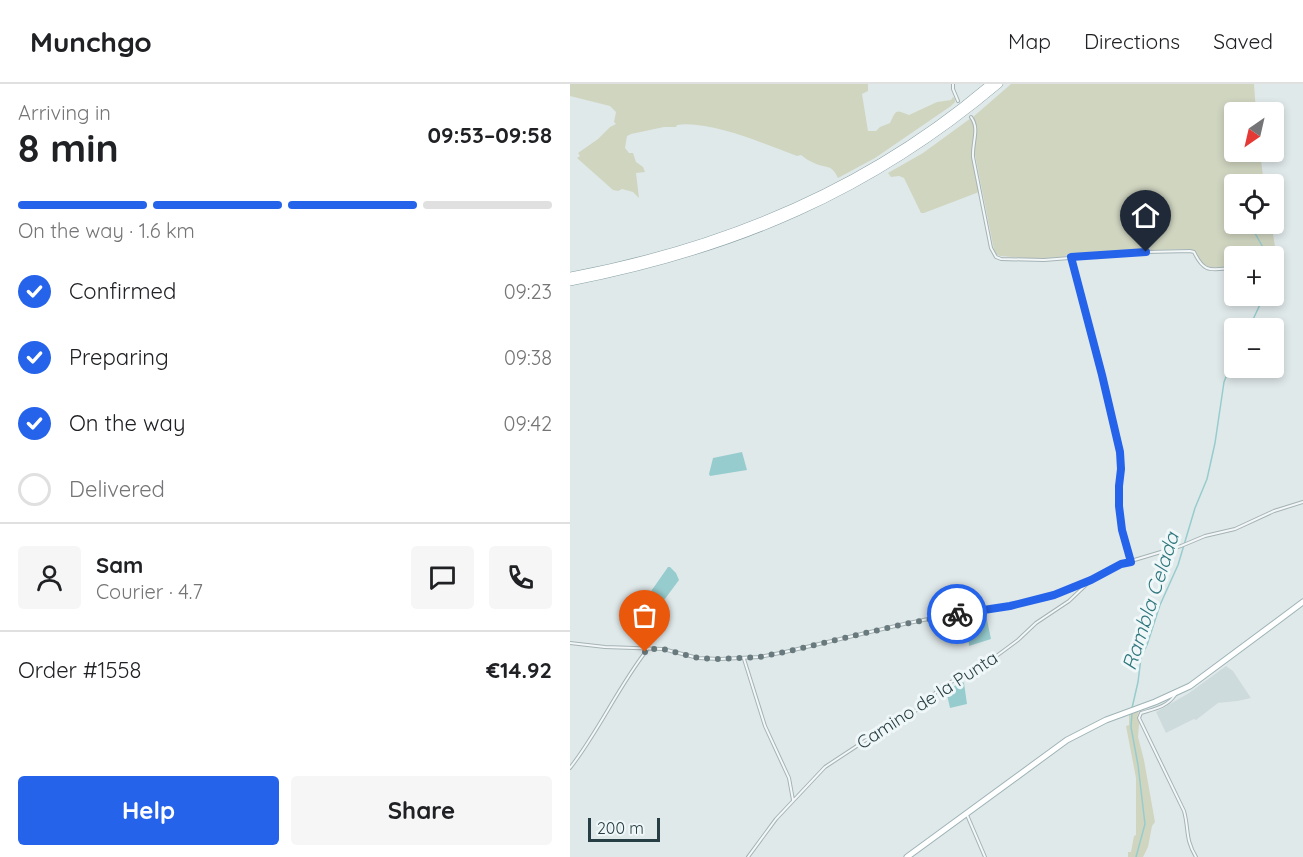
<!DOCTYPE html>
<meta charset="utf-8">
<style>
:root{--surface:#fff;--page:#f6f6f6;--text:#202124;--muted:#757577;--line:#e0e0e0;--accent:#2563eb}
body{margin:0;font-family:Quicksand,sans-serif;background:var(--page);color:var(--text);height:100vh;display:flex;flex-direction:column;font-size:22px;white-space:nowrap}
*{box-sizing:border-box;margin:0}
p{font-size:20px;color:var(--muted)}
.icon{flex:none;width:33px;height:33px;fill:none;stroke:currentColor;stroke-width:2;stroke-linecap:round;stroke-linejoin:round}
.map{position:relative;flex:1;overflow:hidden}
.drawer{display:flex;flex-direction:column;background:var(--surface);width:570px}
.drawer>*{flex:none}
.needle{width:39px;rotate:214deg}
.tools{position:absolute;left:654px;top:18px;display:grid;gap:12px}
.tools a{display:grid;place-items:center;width:60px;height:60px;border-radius:6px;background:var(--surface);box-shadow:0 3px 9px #0003;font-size:30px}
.scale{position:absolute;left:18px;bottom:15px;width:72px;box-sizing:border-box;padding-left:6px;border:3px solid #273f44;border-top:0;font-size:16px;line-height:21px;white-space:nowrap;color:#273f44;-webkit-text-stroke:4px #f0f7f8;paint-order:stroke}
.pin{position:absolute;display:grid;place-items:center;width:51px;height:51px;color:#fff;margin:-62px -26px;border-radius:50% 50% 50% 0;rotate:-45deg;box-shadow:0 0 6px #0007}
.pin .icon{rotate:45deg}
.courier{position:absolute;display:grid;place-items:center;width:60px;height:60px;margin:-30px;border:4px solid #2563eb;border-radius:50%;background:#fff;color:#222;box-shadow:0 2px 8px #0007}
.headline em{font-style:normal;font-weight:800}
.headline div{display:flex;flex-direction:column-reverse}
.headline{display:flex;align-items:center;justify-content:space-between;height:102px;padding:0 18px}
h1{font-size:39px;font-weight:800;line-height:45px}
.bar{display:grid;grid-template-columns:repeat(4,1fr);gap:9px 6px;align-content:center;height:72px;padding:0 18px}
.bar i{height:8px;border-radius:4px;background:var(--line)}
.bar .on{background:var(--accent)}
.bar p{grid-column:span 4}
.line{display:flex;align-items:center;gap:15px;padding:0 18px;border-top:2px solid var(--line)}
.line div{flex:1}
.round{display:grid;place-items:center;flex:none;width:63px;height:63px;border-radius:6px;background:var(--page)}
ol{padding:0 18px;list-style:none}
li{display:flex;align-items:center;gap:18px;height:66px}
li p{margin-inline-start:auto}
li .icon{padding:6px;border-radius:50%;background:var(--accent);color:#fff;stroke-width:4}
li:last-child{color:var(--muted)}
li i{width:33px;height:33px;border:3px solid var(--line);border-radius:50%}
.primary-button{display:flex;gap:12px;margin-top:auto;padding:12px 18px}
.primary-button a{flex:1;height:69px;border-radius:6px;background:var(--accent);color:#fff;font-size:24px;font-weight:800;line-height:69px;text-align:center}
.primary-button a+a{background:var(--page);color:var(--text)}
header{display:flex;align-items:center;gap:36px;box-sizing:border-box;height:84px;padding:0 30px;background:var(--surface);border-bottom:2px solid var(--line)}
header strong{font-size:28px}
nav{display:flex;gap:33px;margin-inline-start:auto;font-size:21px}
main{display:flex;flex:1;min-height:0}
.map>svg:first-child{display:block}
.built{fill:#cedbdd}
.green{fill:#d0d5c0}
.water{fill:#97ccce}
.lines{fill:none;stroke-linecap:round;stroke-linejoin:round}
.stream{stroke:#97ccce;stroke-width:1.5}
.minor-casing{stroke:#a5b3b5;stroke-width:4}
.primary-casing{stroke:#9eb4b7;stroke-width:7}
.motorway-casing{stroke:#869fa3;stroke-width:8}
.minor{stroke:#f3f7f8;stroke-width:2}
.primary{stroke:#fff;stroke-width:5}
.motorway{stroke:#fff;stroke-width:7}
.done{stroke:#687a7e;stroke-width:6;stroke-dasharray:0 10.8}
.route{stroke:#2563eb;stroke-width:8}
.labels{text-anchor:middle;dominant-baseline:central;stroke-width:6;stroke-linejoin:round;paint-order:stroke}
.street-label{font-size:18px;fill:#273f44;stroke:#f0f7f8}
.water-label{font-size:20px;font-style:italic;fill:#2d767c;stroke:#f0f7f8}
</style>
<header>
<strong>Munchgo</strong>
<nav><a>Map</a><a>Directions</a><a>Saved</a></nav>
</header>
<main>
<section class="drawer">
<div class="headline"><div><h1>8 min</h1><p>Arriving in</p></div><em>09:53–09:58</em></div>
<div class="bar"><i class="on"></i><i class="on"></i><i class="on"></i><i></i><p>On the way · 1.6 km</p></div>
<ol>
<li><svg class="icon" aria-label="check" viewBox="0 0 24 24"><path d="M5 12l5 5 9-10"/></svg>Confirmed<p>09:23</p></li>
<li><svg class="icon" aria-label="check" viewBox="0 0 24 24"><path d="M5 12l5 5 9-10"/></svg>Preparing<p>09:38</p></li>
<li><svg class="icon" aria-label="check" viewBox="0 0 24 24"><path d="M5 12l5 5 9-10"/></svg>On the way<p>09:42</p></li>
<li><i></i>Delivered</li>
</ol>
<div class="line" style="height:108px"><a class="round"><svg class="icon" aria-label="person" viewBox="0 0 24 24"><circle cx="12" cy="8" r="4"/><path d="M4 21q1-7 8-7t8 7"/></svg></a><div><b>Sam</b><p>Courier · 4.7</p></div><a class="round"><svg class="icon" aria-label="chat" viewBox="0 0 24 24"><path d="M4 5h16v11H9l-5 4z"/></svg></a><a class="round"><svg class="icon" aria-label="phone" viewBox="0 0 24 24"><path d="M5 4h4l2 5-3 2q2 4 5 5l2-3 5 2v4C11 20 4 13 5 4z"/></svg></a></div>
<div class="line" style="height:78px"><div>Order #1558</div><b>€14.92</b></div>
<div class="primary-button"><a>Help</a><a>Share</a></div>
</section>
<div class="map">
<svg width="733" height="773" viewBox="0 0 733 773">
<rect width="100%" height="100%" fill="#e0e9ea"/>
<path class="built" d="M 656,582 L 663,587 L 681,614 L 668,617 L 648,619 L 626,636 L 624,635 L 596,649 L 586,628 L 619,609 Z"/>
<path class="green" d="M 0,0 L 298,0 L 298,7 L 292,10 L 298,47 L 306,47 L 310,43 L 320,39 C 327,25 325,26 339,31 L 367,18 L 381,16 L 383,13 L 385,15 L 385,18 L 381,22 L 305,74 L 268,94 C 261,79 256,85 244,79 C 239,77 235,74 231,71 L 227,72 C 195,60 139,36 107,41 L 106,43 L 94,43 L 61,50 L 57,52 L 55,64 L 59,69 L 63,69 L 66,78 L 73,83 L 75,88 L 66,89 L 69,114 L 63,108 L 52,105 L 48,107 L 43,106 L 7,74 L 10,72 L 8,69 L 28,55 L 40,43 L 46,40 L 44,38 L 46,28 L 40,22 L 0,12 Z
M 441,0 L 684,0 L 686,28 L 664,28 L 664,68 L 690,68 L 694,100 L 664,100 L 664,140 L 697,140 L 702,144 L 708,181 L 704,182 L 704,172 L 664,172 L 664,183 L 635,183 L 631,179 L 624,167 L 619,165 L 555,167 L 467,175 L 430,172 L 426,170 L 424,166 L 404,66 L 407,45 L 403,33 Z
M 401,34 C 408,47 401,55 402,68 C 404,82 407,95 409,108 L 354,129 L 351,129 L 334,94 L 329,92 L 321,93 L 318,89 L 353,69 Z
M 569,626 L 567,634 L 570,639 L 569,641 L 568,653 L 574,676 L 585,738 L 582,742 L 578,763 L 573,773 L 558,773 L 558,768 L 561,768 L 564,752 L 566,751 L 566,694 L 556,642 L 559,641 L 559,630 Z"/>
<path class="water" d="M 172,368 L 177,386 L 140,392 L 139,390 L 143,374 Z
M 98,483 L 100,483 L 106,489 L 109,496 L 83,531 L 82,530 L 77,513 Z
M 416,531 L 421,555 L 399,562 L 397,533 Z
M 393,598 L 394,599 L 397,620 L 380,624 L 376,606 Z"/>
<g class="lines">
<path class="stream" d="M 682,144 L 698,172
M 679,244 L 694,212
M 562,624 L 568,598 L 571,574 L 577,561 L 590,521 L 608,481 L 625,424 L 637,395 L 645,359 L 654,298 L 664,273
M 562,629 L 561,643 L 568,681 L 575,740 L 566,773"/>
<g class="minor-casing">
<path id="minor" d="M 383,0 L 383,5 L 388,17
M 401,33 C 410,45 402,58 403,73 L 421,164 L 426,173 L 431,175 L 474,176 L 576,168 L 620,167 L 624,168 C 635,191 642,185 664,184
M 501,174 L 532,291 L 550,367 L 551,385 L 549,402 L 549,422 L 552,446 L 561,478
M 0,559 L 35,563 L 93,565 L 128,574 L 150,575 L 189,573 L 215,568 L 334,540 L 368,533 L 440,522 L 484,511 L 521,496 L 551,480 L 611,462 L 635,452 L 665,445 L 704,427 L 733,418
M 174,575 L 195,642 L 219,694 L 223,716
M 605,611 C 597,623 584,625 571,629 L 569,634 L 614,727 C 619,745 615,755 626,773
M 0,684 C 29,647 48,603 77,566
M 397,731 L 415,773
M 178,773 L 206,735 L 255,683 L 296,656 L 330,638 L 343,629 L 373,602 L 397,590 L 417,579 L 448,556 L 466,539 L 499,517 L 520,497"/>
</g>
<g class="primary-casing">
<path id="primary" d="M 337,773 L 497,656 L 536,636 L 585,618 L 620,602 L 733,518"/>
</g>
<g class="motorway-casing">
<path id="motorway" d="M 0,192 C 155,163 299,103 420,0
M 0,198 C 165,166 300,109 429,0"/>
</g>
<use href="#minor" class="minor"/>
<use href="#primary" class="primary"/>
<use href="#motorway" class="motorway"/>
</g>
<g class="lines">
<path class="done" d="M 75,568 L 77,565 L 93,565 L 128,574 L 150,575 L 189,573 L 215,568 L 334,540 L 387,530"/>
<path class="route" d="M 387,530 L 440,522 L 484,511 L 521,496 L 551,480 L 561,478 L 552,446 L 549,422 L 549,402 L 551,385 L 550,368 L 532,291 L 501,173 L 576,168"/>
</g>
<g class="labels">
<g class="street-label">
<text transform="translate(357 616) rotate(-33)">Camino de la Punta</text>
</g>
<g class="water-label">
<text transform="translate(580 517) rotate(-72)">Rambla Celada</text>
</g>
</g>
</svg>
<div class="tools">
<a><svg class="needle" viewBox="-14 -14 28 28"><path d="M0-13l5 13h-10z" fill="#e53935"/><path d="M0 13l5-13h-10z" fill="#757577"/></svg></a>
<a><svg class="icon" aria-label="locate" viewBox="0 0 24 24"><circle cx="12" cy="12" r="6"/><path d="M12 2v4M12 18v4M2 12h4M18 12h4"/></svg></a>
<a>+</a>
<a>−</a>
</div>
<div class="scale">200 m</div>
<div class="pin" style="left:75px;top:568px;background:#ea580c"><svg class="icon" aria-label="bag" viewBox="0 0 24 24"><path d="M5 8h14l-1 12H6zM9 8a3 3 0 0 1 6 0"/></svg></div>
<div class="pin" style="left:576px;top:168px;background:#1f2937"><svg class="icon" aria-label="home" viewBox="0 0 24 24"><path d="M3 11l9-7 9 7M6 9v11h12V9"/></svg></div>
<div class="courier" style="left:387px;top:530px"><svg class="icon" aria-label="bike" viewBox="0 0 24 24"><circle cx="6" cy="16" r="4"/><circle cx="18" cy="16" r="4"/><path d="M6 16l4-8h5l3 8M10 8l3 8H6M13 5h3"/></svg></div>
</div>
</main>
